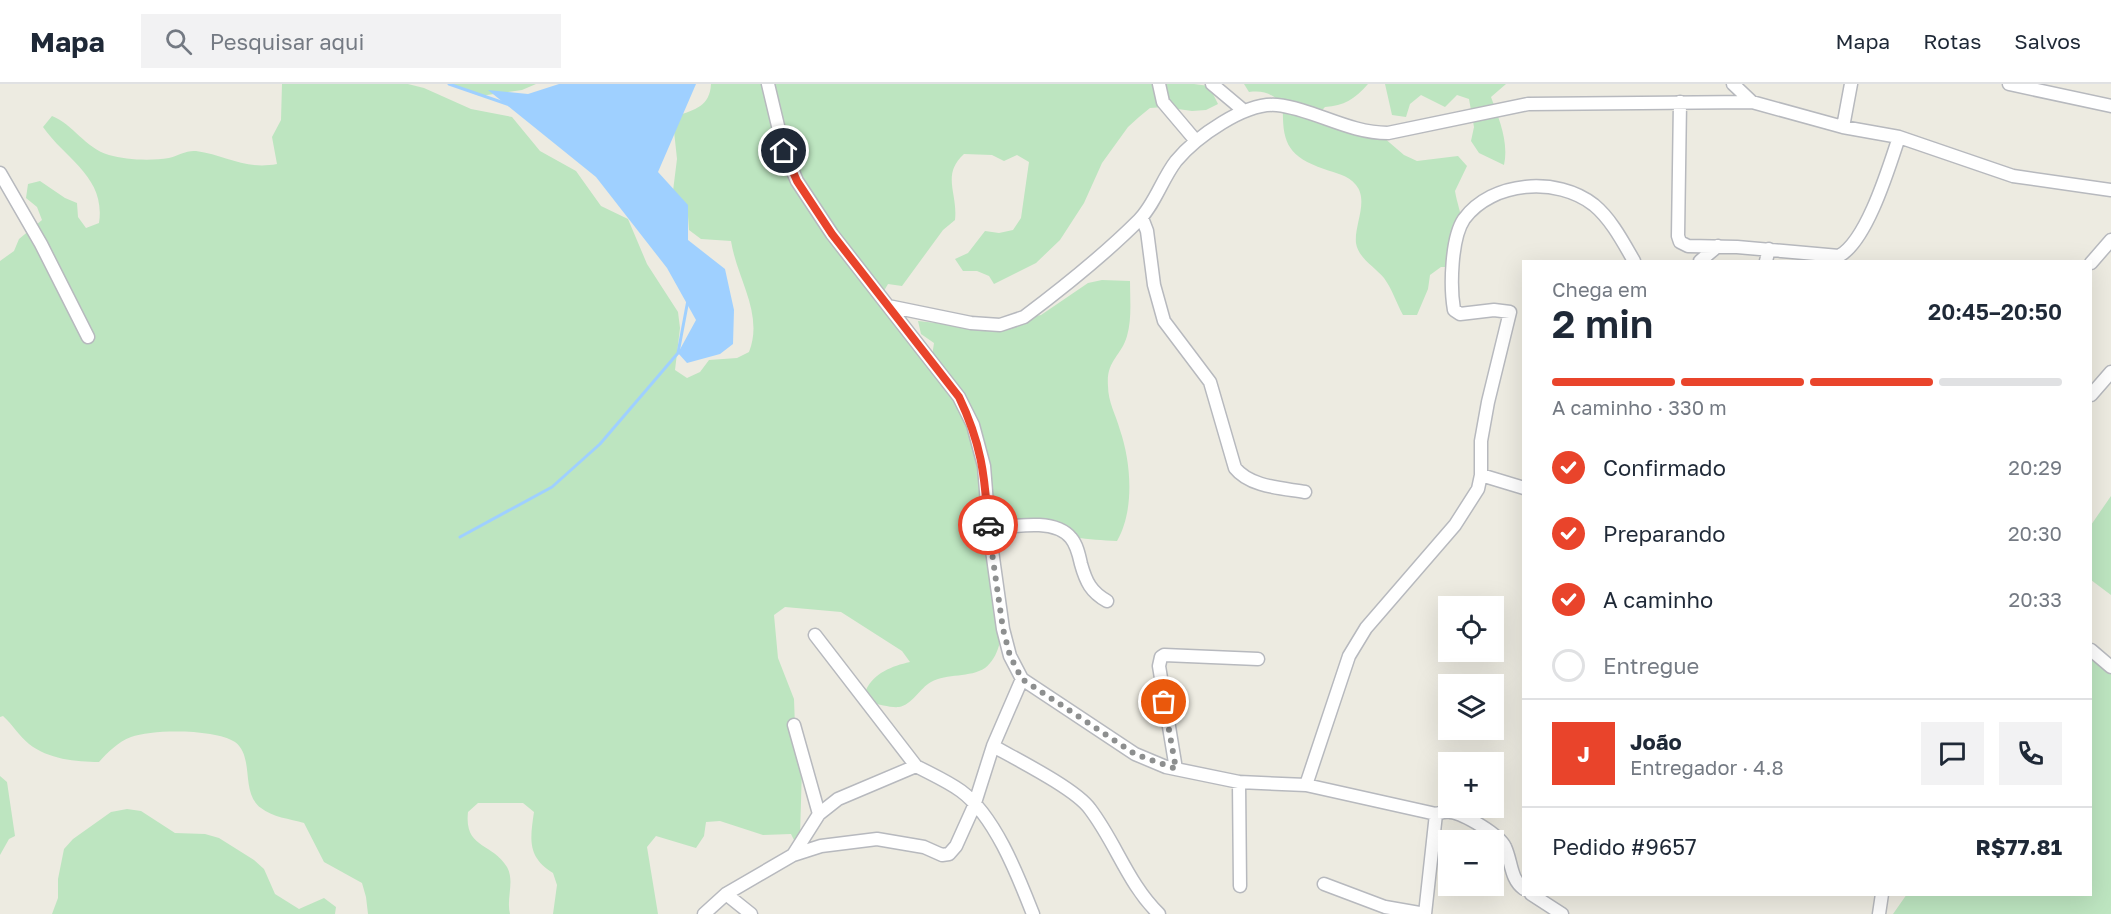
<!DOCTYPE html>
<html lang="pt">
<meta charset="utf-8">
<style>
:root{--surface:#fff;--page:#f2f2f3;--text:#1f2937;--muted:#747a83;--line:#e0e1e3;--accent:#e9442b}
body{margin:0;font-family:"Golos Text",sans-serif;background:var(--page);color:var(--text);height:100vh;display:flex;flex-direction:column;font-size:22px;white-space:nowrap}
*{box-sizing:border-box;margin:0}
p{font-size:20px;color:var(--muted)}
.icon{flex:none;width:33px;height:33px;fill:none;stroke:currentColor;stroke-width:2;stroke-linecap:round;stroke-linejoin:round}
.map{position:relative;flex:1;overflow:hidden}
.panel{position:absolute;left:1522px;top:176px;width:570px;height:636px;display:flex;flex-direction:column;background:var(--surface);border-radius:0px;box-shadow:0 6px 24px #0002}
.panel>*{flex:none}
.controls{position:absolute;left:1438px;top:512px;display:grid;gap:12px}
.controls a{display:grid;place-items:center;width:66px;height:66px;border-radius:0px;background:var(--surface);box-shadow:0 6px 24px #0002;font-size:30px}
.pin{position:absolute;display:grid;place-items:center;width:51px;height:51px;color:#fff;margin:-26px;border:3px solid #fff;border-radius:50%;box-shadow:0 2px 6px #0007}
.courier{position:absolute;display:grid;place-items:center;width:60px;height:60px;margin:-30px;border:4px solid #e9442b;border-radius:50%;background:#fff;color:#222;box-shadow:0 2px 8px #0007}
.summary em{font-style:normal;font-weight:600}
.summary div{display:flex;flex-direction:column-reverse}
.summary{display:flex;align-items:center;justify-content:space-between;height:102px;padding:0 30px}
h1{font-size:39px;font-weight:600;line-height:45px}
.bar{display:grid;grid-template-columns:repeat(4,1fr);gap:9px 6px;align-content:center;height:72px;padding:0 30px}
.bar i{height:8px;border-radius:4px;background:var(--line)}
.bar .active{background:var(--accent)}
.bar p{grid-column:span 4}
.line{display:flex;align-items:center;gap:15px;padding:0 30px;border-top:2px solid var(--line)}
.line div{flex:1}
.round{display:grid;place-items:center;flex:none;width:63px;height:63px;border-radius:0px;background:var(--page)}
ol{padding:0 30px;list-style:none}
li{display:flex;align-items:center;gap:18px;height:66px}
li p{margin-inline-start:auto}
li .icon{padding:6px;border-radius:50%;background:var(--accent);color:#fff;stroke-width:4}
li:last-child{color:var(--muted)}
li i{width:33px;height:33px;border:3px solid var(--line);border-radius:50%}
header{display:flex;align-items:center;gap:36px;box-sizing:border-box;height:84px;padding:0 30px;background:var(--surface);border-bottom:2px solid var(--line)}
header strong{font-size:28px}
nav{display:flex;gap:33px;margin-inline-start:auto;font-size:21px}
.search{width:420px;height:54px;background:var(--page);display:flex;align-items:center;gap:15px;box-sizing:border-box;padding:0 21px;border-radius:0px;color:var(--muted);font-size:22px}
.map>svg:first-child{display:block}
.green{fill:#bde5c0}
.water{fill:#9fd0ff}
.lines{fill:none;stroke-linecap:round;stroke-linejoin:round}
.stream{stroke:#9fd0ff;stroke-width:3}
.minor-casing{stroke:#b7b9be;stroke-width:15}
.minor{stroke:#fff;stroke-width:12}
.done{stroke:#8d8f8f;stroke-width:6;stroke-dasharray:0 10.8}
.route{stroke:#e9442b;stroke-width:8}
</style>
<header>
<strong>Mapa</strong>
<div class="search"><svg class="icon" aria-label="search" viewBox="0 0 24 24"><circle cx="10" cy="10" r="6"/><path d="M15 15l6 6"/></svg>Pesquisar aqui</div>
<nav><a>Mapa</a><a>Rotas</a><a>Salvos</a></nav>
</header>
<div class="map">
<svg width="2111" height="830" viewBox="0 0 2111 830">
<rect width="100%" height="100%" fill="#edebe1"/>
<path class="green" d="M 282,0 L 408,0 L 424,4 L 471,25 L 512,33 L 540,67 L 576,87 L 601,122 L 628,135 L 647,180 L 678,228 L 680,244 L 675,286 L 687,294 L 700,288 L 709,276 L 737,274 L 749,268 C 764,230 737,195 731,157 L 701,155 L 689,146 L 688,132 L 673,107 L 677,75 L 674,47 L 676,32 C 695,26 710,22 711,0 L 1194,0 L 1209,2 L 1218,20 L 1206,26 L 1192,27 L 1164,23 L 1150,24 L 1139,33 L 1128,43 L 1102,79 L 1084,119 L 1060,156 L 1036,179 L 994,200 L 989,192 L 977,187 L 963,187 L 955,175 L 968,169 L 985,147 L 999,149 L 1013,146 L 1021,134 L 1029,78 L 1017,71 L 1004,77 L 992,71 L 964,70 C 941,91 958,109 955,136 L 943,146 L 902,202 L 888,200 L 881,212 L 909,260 L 918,270 L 932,272 L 934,259 L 921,250 L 918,237 L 974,243 L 1041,231 L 1088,199 L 1102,196 L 1130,197 C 1130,215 1132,235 1127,252 C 1121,273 1106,276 1108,302 C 1108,318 1116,331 1120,346 C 1131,378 1135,426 1117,457 C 1102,456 1089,456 1075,453 C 1044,448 1021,437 997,463 C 999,495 1014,562 985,584 C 970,594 947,589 931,598 C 920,604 912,621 899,623 C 891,624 879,620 871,619 L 866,606 C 874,589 892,582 910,578 L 902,567 L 841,528 L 785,523 L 774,531 L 778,574 L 794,615 L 795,643 L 802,683 L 800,752 L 794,756 L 791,750 L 763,751 L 720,737 L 706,738 L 704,752 L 696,764 L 656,752 L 647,763 L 658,830 L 553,830 L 557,801 L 553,789 C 527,773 530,755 534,728 L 523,719 L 478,719 L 468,728 C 464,765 492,758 507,783 C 515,797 506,815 510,830 L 368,830 L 366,813 L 362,799 L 324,778 L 304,739 C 290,735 272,733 261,724 C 240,709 255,673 235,658 C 215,645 153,645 131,653 C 118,658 108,668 99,678 C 76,678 48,675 29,660 C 19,652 13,641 3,632 L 0,633 L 0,177 L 14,167 L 19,155 L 42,136 L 37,123 L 26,114 L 28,100 L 40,97 L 65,114 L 77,119 L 78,133 L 86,144 L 99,139 C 106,93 66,76 43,43 L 52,32 C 73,40 85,64 109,71 C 126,76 151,77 169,74 C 177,72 187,66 196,67 C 226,71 244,86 277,80 L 272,53 L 281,36 Z
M 450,0 L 536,0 L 522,6 L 480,12 Z
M 1244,0 L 1368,0 C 1355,15 1344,22 1325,23 L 1316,33 L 1383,53 L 1404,71 L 1417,77 L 1458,72 L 1467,82 L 1455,107 C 1459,131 1469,139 1449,158 L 1449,183 L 1441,183 L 1430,191 L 1428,205 L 1417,231 L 1403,231 C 1396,218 1392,205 1384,194 C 1375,183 1358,174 1356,159 C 1354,141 1369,117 1356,101 C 1348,91 1335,89 1324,85 C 1286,72 1282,57 1283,20 C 1272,10 1264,6 1249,8 Z
M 1385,0 L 1506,0 L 1491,13 C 1499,35 1509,58 1504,81 L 1479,69 L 1471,57 L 1474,43 L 1469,15 L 1457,11 L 1445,23 L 1421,11 L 1410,20 L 1406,33 L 1392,31 Z
M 2111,412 L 2111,511 L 2091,496 L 2091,441 Z
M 2091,558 L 2111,577 L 2111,830 L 1893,830 L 1907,810 L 2091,810 Z
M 0,692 L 7,698 L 15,752 L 9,755 L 0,771 Z
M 127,725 L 141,727 L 175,749 L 205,750 L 219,754 L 254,776 L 264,785 L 275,810 L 299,825 L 324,814 L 336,823 L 335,830 L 52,830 L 58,814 L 58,795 L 64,765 L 73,755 L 111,728 Z"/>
<path class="water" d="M 559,0 L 696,0 L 658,88 L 688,121 L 688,156 L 725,185 L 734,226 L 733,260 L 720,270 L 687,279 L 678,269 L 696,236 L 667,184 L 596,93 L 488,6 L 528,10 Z"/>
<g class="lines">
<path class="stream" d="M 449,0 L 507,20
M 460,453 L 552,403 L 600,360 L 678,269 L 688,216"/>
<g class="minor-casing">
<path id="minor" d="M 768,0 L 784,67 L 797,97 L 832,150 L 888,222 L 971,239 L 1000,241 L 1024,233 C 1064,203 1104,171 1139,136 C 1155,120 1162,95 1176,77 C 1196,53 1245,18 1277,21 C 1314,25 1348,49 1388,49 L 1528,20 L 1752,18 L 1843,43 L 1899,53 L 2013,92 L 2111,106
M 1159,0 L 1163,18 L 1196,57
M 1212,0 L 1243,26
M 1733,0 L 1752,18
M 2009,0 L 2111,22
M 1680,18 L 1678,152 L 1680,158 L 1688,162 L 1737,163 L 1839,172 C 1867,157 1889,83 1899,53
M 1843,43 L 1851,0
M 0,89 L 41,160 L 88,253
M 1142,134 L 1147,147 L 1154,201 L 1164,237 L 1210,298 L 1235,384 C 1250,403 1282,404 1305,408
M 1700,177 L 1718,162
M 1766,177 L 1769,165
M 2091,179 L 2111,156
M 888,222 L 959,313 L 973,341 L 984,382 L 989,445 L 1003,545 L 1010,572 L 1022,595 L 1135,670 L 1166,683 L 1239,698 L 1306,701 L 1436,730 C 1440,729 1445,727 1450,728 C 1463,729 1500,751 1505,763 C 1512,778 1510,795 1524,805
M 2091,311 L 2111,288
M 1481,391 L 1524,404
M 989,445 C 1011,443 1054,433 1071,454 C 1077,461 1079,471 1081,480 C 1086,498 1091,508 1107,517
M 815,551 L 916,682
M 2091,566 L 2111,583
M 794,641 L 819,730
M 993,662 C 1016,675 1076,705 1090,725 C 1116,759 1128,800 1159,830
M 1176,685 L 1159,582 L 1161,573 L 1164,571 L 1258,575
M 1239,698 L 1240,802
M 1306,701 L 1349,572 L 1366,544 L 1455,441 L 1478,405 L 1481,391 L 1481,357 L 1488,318 L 1510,228 L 1494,226 L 1460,230 L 1454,226 C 1450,203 1451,154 1464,135 C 1492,97 1557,92 1594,121 C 1611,135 1623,158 1634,177
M 793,771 L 821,762 L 877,755 L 924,763 L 942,771 L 949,770 L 956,762 L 974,722 L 993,662 L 1022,595
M 1324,800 L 1385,823 L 1425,830
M 726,810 L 751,830
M 1531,810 L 1562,830
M 704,830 L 726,810 L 793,771 L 819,730 L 838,715 L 916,682 C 931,690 947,697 961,707 C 995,732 1018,792 1033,830
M 1425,830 L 1436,730
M 1879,830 L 1882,810"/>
</g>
<use href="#minor" class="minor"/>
</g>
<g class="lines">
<path class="done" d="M 988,441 L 1003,545 L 1010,572 L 1022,595 L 1135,670 L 1176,685 L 1164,618"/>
<path class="route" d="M 784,67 L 797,97 L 832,150 L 959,313 C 981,359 985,391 988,441"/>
</g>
</svg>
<div class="controls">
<a><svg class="icon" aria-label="locate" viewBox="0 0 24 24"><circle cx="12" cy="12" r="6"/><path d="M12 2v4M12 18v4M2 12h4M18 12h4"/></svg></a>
<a><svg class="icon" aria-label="layers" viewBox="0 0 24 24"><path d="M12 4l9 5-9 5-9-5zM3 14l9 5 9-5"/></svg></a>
<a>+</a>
<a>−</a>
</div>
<div class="pin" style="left:1164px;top:618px;background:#ea580c"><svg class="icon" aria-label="bag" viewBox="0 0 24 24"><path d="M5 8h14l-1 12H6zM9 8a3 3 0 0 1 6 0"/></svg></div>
<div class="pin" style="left:784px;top:67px;background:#1f2937"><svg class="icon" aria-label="home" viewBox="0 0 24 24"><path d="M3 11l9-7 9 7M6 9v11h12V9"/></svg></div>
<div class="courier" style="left:988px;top:441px"><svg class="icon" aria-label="car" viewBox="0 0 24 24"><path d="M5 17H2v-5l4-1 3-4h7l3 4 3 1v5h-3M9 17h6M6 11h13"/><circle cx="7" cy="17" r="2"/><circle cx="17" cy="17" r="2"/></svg></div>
<section class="panel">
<div class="summary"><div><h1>2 min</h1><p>Chega em</p></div><em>20:45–20:50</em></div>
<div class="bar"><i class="active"></i><i class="active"></i><i class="active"></i><i></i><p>A caminho · 330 m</p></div>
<ol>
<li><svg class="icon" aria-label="check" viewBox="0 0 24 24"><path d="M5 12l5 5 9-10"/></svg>Confirmado<p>20:29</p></li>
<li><svg class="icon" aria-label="check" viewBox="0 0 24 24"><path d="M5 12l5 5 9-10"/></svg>Preparando<p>20:30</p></li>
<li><svg class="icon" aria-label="check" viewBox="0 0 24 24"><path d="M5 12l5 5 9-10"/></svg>A caminho<p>20:33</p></li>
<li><i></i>Entregue</li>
</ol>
<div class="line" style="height:108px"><b class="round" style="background:var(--accent);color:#fff">J</b><div><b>João</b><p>Entregador · 4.8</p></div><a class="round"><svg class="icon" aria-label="chat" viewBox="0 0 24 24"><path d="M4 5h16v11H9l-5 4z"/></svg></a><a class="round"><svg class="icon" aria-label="phone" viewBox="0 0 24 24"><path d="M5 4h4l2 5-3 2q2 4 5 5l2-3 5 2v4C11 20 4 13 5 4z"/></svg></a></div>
<div class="line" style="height:78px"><div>Pedido #9657</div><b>R$77.81</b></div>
</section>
</div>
